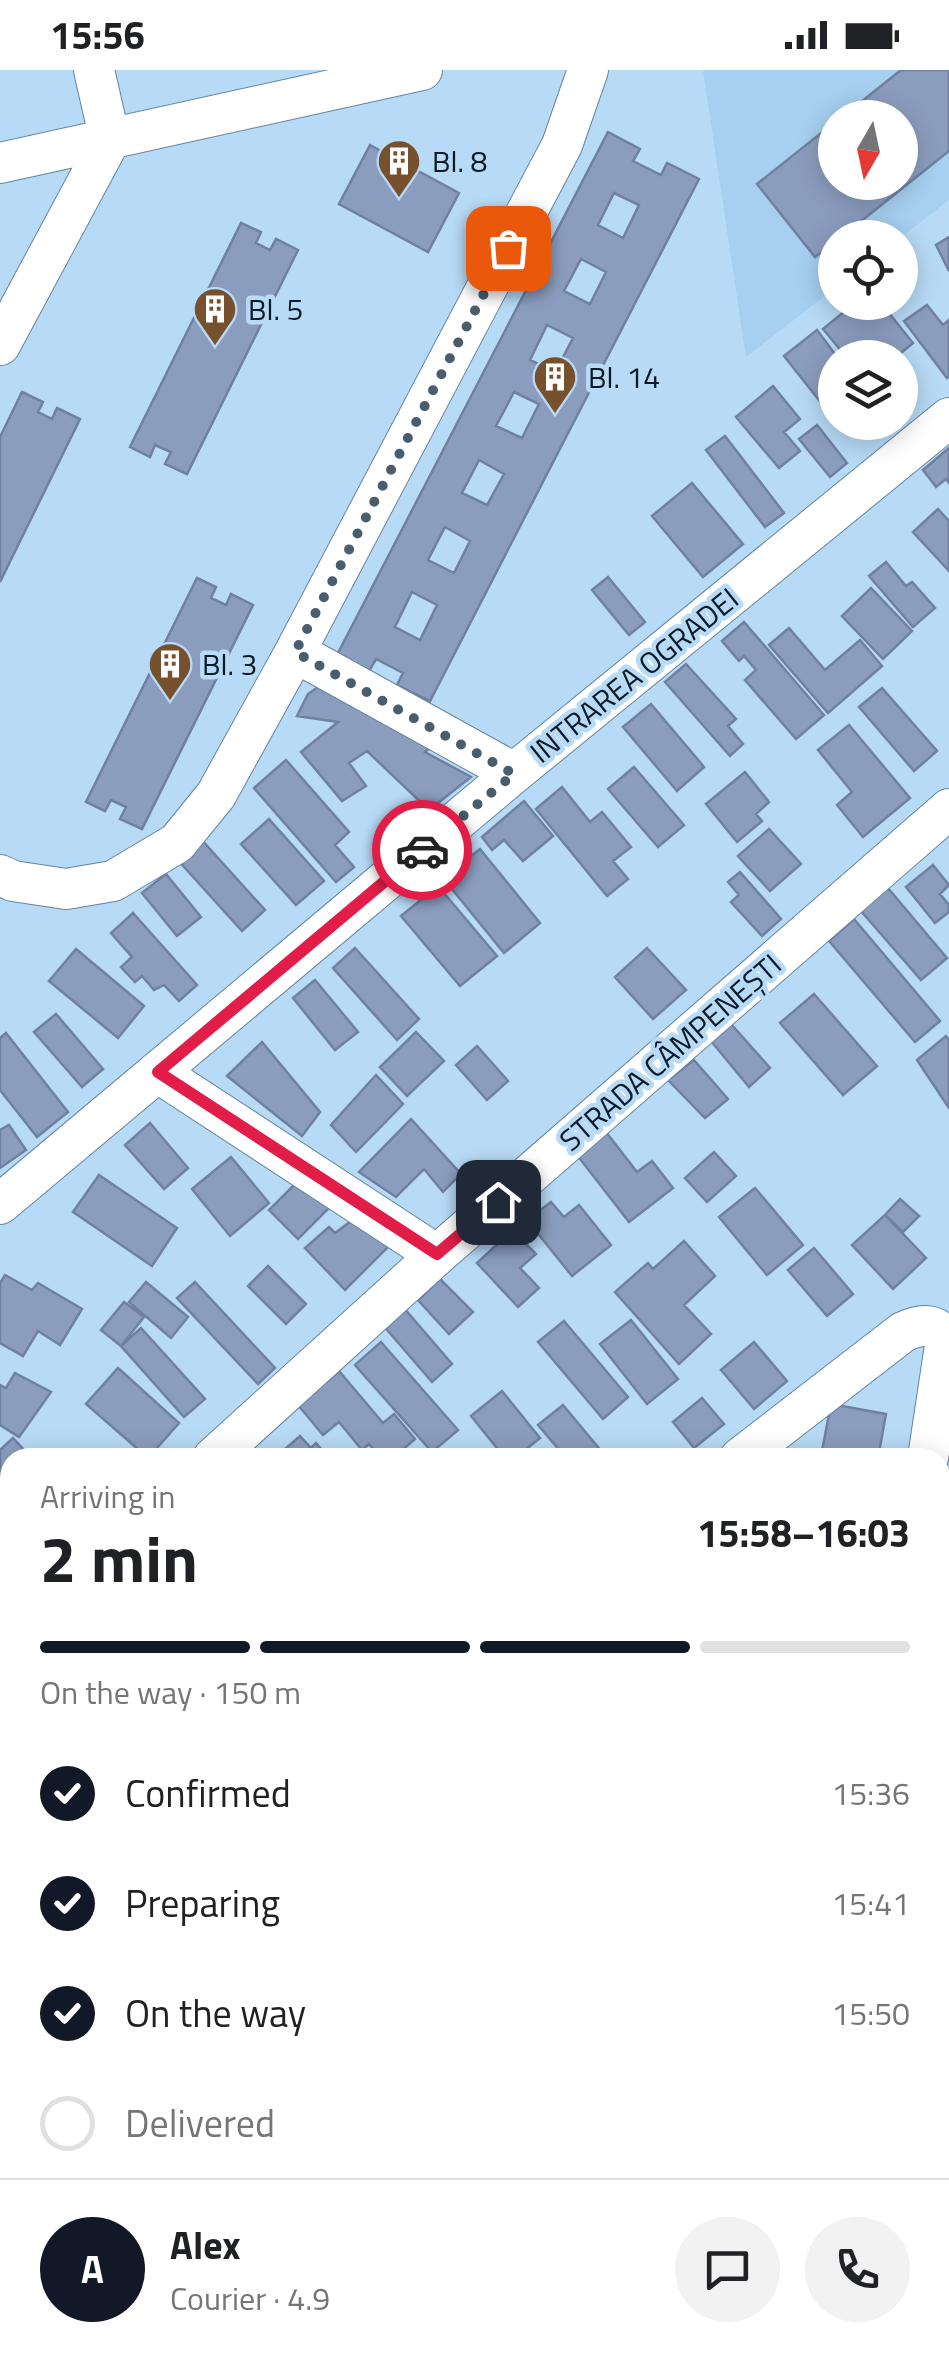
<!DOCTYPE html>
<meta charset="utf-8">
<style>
:root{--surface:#fff;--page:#f2f2f2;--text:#202124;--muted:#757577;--line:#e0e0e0;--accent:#111827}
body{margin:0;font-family:"Titillium Web",sans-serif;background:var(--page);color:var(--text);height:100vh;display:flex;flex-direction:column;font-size:38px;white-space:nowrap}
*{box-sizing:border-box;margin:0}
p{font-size:32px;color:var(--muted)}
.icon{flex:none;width:55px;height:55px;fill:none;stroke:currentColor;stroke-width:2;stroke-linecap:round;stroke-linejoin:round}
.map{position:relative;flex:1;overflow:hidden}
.details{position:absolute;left:0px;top:1378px;width:950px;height:932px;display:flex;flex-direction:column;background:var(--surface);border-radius:30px 30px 0 0;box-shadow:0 5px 25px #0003}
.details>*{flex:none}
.needle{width:65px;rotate:189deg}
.fabs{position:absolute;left:818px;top:30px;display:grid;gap:20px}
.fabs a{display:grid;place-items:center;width:100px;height:100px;border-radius:50%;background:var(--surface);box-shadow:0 5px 25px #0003;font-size:50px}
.pin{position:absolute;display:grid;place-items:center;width:85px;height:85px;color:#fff;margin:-42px;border-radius:20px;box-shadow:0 5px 15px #0006}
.courier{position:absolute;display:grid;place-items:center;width:100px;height:100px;margin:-50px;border:8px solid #e11d48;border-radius:50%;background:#fff;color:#222;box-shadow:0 2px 12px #0007}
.headline em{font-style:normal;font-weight:700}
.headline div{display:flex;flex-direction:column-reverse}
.headline{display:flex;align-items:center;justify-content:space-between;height:170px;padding:0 40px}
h1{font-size:65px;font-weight:700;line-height:75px}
.bar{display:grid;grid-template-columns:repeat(4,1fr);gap:15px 10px;align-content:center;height:120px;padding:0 40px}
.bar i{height:12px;border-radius:8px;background:var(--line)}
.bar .current{background:var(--accent)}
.bar p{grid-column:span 4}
.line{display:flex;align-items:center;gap:25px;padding:0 40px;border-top:2px solid var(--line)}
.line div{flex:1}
.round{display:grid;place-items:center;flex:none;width:105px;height:105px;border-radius:52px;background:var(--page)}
ol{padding:0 40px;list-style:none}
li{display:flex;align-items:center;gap:30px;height:110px}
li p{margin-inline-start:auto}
li .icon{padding:10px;border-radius:50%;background:var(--accent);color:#fff;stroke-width:4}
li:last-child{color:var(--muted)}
li i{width:55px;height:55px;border:5px solid var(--line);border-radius:50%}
.status{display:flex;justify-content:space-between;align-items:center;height:70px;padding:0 50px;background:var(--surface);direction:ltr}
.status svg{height:28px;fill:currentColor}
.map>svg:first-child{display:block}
.built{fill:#a6cff0;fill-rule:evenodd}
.building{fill:#8b9dbf;stroke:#6f80a1;stroke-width:2.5;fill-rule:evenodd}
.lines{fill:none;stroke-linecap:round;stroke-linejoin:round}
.minor-casing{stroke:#65859f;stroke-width:42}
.minor{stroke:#fff;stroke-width:40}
.done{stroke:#485d6e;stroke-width:10;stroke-dasharray:0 18}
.route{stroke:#e11d48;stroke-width:12}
.labels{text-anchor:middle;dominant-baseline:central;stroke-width:9;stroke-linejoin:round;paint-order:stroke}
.poi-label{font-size:30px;fill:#0d1a24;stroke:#b7daf6;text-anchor:start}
.street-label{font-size:30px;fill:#0d1a24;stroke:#b7daf6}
</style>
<div class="status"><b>15:56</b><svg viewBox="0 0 49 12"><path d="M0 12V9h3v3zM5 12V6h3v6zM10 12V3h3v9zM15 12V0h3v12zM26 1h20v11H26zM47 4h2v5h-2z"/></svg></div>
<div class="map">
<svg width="949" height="2309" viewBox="0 0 949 2309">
<rect width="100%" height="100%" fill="#b7daf6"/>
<path class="built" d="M 703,0 L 949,0 L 949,130 L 900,168 L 835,168 L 835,218 L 746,287 ZM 835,48 L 900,48 L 900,112 L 835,112 Z"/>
<path class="building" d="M 901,0 L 949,0 L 949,81 L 840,168 L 835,168 L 835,172 L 815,187 L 757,114 L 835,52 L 835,112 L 900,112 L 900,48 L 841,48 Z
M 608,62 L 640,79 L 633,91 L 661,105 L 667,93 L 699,109 L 430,631 L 397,615 L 403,603 L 376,589 L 369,601 L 337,585 ZM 614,123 L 639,135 L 623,168 L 598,155 ZM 581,189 L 606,202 L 590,234 L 564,221 ZM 547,255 L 573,268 L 555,302 L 530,290 ZM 514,322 L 539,334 L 522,368 L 496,356 ZM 479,390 L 504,404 L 487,435 L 462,423 ZM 445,457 L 470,471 L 454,503 L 428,490 ZM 412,522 L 437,535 L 420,570 L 395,557 Z
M 370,75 L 459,123 L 428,182 L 339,134 Z
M 241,153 L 261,162 L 256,173 L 270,180 L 276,169 L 298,180 L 187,404 L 165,394 L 171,382 L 155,375 L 150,387 L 130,377 Z
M 949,167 L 949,201 L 936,175 Z
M 856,232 L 880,232 L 913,273 L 895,288 L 847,288 L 823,259 Z
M 927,235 L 943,255 L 949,250 L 949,306 L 947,308 L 904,251 Z
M 817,260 L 838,288 L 835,288 L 835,340 L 830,344 L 784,286 Z
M 773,316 L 800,349 L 784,362 L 800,381 L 779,398 L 736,347 Z
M 22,322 L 43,332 L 38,342 L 52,349 L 57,338 L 80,349 L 0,512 L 0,367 Z
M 817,355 L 847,393 L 830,407 L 799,369 Z
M 725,366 L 784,443 L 765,457 L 706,380 Z
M 949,378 L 949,413 L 946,409 L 936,417 L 923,400 Z
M 692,413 L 743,474 L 703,507 L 652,446 Z
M 938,439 L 949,451 L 949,501 L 913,462 Z
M 886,492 L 906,516 L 912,512 L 935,538 L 913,557 L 869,506 Z
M 608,507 L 645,552 L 629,565 L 592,520 Z
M 197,508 L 216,517 L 211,528 L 226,535 L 231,524 L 253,535 L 142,759 L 120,749 L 126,737 L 111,730 L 105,741 L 86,732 Z
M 871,518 L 912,561 L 883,589 L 842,546 Z
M 744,552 L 824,645 L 796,669 L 745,610 L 756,600 L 744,586 L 739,591 L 722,571 Z
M 789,558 L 825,600 L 860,570 L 882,596 L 828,643 L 769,575 Z
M 686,594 L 736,649 L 728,656 L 743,674 L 730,686 L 665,612 Z
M 321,615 L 435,673 L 425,682 L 471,707 L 429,740 L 367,681 L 349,693 L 366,716 L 342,731 L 301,682 L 338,652 L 297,646 L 308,624 Z
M 882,618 L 937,681 L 914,701 L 859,637 Z
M 651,634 L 704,697 L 677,721 L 623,657 Z
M 849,655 L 910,728 L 863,767 L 837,735 L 852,722 L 818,680 Z
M 286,690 L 349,762 L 335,775 L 354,797 L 336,812 L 254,718 Z
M 634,697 L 684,755 L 658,777 L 608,719 Z
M 745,702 L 769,732 L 756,744 L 762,751 L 737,772 L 706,734 Z
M 562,717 L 590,752 L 602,742 L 631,777 L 613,791 L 628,809 L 607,826 L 536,739 Z
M 524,731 L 553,766 L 523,791 L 504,770 L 492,780 L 482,767 Z
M 269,749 L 324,811 L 296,835 L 241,774 Z
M 769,759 L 801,794 L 770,821 L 738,786 Z
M 200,768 L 265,840 L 242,861 L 177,789 Z
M 480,779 L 540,853 L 504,883 L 443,808 Z
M 933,795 L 949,815 L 940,824 L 949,835 L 949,842 L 935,853 L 906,817 Z
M 740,802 L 781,849 L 762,866 L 731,832 L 739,825 L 728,812 Z
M 166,804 L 201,847 L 177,866 L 142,823 Z
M 438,816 L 497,886 L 460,916 L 401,846 Z
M 887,817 L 947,888 L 921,910 L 860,840 Z
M 133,843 L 197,915 L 179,931 L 164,915 L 154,920 L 142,906 L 135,912 L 121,897 L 132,887 L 111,863 Z
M 854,849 L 940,951 L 915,972 L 829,871 Z
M 355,878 L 419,949 L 397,970 L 333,898 Z
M 647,878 L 686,920 L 653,949 L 615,907 Z
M 76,879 L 144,936 L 118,968 L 49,911 Z
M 315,910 L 358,962 L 335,980 L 293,928 Z
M 814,924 L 877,996 L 843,1025 L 780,953 Z
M 56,944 L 103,999 L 82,1017 L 34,962 Z
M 731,954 L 770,998 L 749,1017 L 711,971 Z
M 416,962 L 444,991 L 407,1026 L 380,997 Z
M 6,963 L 68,1042 L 37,1067 L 0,1020 L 0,968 Z
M 946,966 L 949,970 L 949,1038 L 917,990 Z
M 262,972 L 320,1042 L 302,1066 L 227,1006 Z
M 477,976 L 508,1011 L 487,1030 L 456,995 Z
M 694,990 L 728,1029 L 705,1048 L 668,1010 Z
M 376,1005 L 403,1034 L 356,1082 L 331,1055 Z
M 411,1049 L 461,1104 L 443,1122 L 424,1099 L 396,1127 L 359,1102 Z
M 150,1053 L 188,1098 L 164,1119 L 125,1075 Z
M 9,1055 L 26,1080 L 0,1098 L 0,1060 Z
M 606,1062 L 637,1102 L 652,1091 L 673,1118 L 629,1152 L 577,1085 Z
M 714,1082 L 736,1106 L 707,1132 L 685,1108 Z
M 231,1087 L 269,1133 L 230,1166 L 192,1119 Z
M 99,1105 L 177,1158 L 152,1196 L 73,1142 Z
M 303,1106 L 332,1135 L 298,1169 L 269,1140 Z
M 755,1118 L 803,1175 L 767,1205 L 719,1147 Z
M 900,1129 L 919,1146 L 903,1162 L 885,1145 Z
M 551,1132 L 564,1147 L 579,1135 L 611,1175 L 572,1206 L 527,1150 Z
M 362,1143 L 392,1173 L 345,1220 L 305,1178 L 329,1157 L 335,1163 Z
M 885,1145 L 926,1188 L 893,1219 L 852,1175 Z
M 521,1152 L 533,1166 L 525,1173 L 536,1184 L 520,1198 L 539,1218 L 518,1237 L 477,1193 Z
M 684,1171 L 715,1206 L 684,1235 L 711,1264 L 679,1294 L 615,1222 L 648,1193 L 653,1199 Z
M 814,1178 L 853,1224 L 827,1246 L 788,1200 Z
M 268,1196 L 306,1234 L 286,1254 L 248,1216 Z
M 5,1205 L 32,1220 L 38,1213 L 82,1239 L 60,1275 L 38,1261 L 23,1286 L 0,1273 L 0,1213 Z
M 440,1209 L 473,1242 L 449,1264 L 418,1230 Z
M 146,1212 L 188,1247 L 171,1268 L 129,1232 Z
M 195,1212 L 275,1298 L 258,1314 L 177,1228 Z
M 124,1232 L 144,1247 L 121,1276 L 101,1260 Z
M 403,1237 L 452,1294 L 432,1312 L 383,1255 Z
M 631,1250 L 678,1309 L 647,1334 L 600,1274 Z
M 564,1251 L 628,1327 L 603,1349 L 538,1272 Z
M 141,1258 L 205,1329 L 184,1347 L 121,1276 Z
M 381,1272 L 458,1360 L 432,1382 L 355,1295 Z
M 754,1272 L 787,1311 L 754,1339 L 721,1300 Z
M 118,1298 L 179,1353 L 148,1388 L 86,1334 Z
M 339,1301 L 383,1353 L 394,1344 L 415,1369 L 393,1388 L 381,1388 L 369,1374 L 362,1380 L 339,1352 L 323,1365 L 298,1335 Z
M 15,1303 L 51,1322 L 19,1367 L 0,1355 L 0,1315 L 6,1318 Z
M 502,1321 L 540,1368 L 515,1388 L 505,1388 L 471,1346 Z
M 702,1328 L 724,1354 L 694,1378 L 673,1352 Z
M 831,1334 L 886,1344 L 878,1388 L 858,1388 L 822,1381 Z
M 563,1335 L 607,1388 L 566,1388 L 538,1355 Z
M 300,1366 L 311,1378 L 316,1373 L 329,1388 L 290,1388 L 284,1380 Z
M 13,1368 L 27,1383 L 22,1388 L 10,1388 L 10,1456 L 2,1447 L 0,1449 L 0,1380 Z
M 0,1609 L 10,1621 L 10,1690 L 0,1678 Z
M 10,1741 L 10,1769 L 0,1757 L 0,1749 Z
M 4,1791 L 10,1797 L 10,1864 L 0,1853 L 0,1795 Z
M 0,1862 L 10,1875 L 10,1925 L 0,1913 Z
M 10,2041 L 10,2103 L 0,2112 L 0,2051 Z
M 20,2300 L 64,2300 L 72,2309 L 10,2309 Z
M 558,2300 L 593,2300 L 596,2309 L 561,2309 Z
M 685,2300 L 701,2300 L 703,2309 L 643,2308 Z
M 732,2300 L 769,2300 L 768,2309 L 731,2309 Z"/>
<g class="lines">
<g class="minor-casing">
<path id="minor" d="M 0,93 L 422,0
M 0,275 L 110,70 L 94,0
M 295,582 L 514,703
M 0,805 L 13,811 L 66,819 L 113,811 L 177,773 L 216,725 L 295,582 L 562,75 L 588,0
M 157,1002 L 437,1185
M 0,1134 L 514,703 L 949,348
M 213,1388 L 437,1185 L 949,739
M 740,1388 L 903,1262 C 920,1254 935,1252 946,1269 L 928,1388
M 0,1573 L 10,1565
M 0,1998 L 10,1988
M 0,2217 L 10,2225
M 107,2300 L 119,2309
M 431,2309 L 469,2300
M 784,2309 L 785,2300
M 944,2309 L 949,2278"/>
</g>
<use href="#minor" class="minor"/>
</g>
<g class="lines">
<path class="done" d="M 422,780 L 514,704 L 295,582 L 508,178"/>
<path class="route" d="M 422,780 L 158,1002 L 437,1184 L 498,1132"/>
</g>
<defs>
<g id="building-pin" transform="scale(2.25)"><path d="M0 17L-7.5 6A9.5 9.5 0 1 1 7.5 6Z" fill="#77512d" stroke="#b7daf6"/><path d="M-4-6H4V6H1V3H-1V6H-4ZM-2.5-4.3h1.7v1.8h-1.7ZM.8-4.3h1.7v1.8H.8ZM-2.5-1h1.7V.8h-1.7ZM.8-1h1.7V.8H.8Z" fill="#fff"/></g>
</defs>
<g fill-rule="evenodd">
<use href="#building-pin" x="399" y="91"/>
<use href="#building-pin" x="215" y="239"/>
<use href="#building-pin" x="555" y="307"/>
<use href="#building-pin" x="170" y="594"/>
</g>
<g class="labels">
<g class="poi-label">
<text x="432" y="91">Bl. 8</text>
<text x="248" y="239">Bl. 5</text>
<text x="588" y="307">Bl. 14</text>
<text x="202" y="594">Bl. 3</text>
</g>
<g class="street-label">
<text transform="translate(634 605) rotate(-39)">INTRAREA OGRADEI</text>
<text transform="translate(670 982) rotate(-41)">STRADA CÂMPENEȘTI</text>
</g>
</g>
</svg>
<div class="fabs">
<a><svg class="needle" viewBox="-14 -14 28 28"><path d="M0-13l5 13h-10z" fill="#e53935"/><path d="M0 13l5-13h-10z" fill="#757577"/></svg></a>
<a><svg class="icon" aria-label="locate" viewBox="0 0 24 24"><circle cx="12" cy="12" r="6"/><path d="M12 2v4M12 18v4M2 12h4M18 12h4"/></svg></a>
<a><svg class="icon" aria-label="layers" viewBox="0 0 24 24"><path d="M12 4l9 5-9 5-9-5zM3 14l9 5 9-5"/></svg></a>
</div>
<div class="pin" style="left:508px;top:178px;background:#ea580c"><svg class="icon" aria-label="bag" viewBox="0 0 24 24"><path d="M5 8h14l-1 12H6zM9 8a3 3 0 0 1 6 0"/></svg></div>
<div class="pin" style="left:498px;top:1132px;background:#1f2937"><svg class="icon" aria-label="home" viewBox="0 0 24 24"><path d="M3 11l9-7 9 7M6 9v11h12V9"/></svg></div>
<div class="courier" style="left:422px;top:780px"><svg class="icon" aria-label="car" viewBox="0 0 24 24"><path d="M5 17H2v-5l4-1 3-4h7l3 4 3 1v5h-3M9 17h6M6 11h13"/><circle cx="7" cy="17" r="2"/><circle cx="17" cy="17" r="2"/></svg></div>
<section class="details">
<div class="headline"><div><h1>2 min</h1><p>Arriving in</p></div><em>15:58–16:03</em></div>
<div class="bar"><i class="current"></i><i class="current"></i><i class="current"></i><i></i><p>On the way · 150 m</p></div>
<ol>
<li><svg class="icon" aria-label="check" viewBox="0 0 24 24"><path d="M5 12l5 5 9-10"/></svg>Confirmed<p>15:36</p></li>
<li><svg class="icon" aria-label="check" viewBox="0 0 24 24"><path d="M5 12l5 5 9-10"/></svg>Preparing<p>15:41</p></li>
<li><svg class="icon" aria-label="check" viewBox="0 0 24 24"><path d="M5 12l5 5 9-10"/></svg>On the way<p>15:50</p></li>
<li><i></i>Delivered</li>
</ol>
<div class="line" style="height:180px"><b class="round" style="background:var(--accent);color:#fff">A</b><div><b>Alex</b><p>Courier · 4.9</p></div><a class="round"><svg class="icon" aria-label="chat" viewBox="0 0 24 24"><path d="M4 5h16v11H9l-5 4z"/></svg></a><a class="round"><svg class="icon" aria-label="phone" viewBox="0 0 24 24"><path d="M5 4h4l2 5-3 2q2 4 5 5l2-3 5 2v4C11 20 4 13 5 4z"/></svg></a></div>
</section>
</div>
